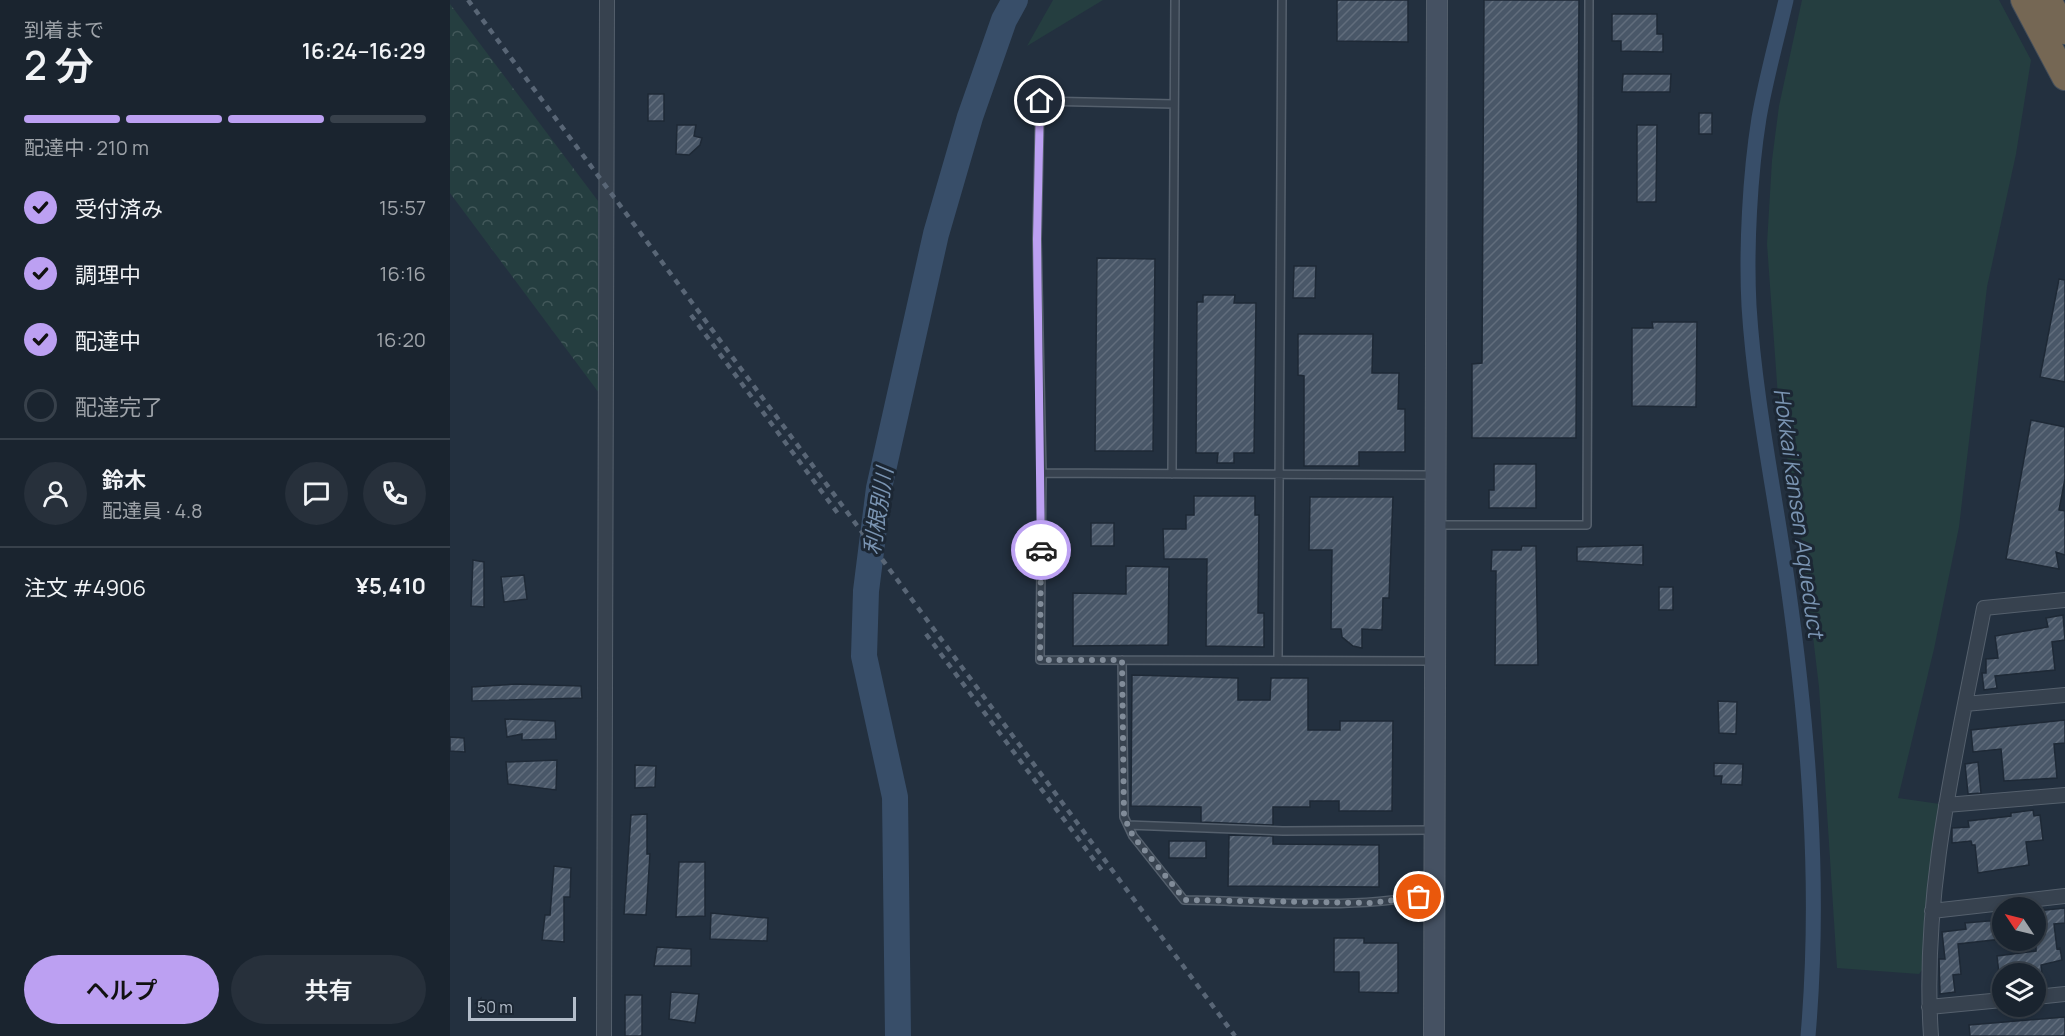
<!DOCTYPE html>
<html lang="ja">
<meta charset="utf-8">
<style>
:root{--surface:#1a242f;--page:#27303b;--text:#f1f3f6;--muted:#9fa4aa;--line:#38414b;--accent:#bca0f2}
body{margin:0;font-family:Manrope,"Noto Sans JP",sans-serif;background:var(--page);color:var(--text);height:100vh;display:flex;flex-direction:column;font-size:22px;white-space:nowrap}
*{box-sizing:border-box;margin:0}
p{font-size:20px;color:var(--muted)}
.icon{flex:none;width:33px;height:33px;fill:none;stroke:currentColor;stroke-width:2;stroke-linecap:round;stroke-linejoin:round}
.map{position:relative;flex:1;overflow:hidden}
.panel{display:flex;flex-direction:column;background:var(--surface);width:450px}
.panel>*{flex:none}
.needle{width:39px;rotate:305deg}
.fabs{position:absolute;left:1542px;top:897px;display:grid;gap:12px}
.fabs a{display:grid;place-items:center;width:54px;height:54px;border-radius:50%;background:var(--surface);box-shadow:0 3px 9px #0003,0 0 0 2px var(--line);font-size:30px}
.scale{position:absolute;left:18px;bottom:15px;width:108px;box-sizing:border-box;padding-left:6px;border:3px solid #b3bdca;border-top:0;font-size:16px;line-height:21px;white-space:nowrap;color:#b3bdca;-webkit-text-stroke:4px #1c2734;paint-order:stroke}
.pin{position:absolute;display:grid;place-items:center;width:51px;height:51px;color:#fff;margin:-26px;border:3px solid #fff;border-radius:50%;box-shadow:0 2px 6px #0007}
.courier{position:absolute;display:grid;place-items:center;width:60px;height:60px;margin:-30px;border:4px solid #bca0f2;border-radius:50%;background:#fff;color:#222;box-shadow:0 2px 8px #0007}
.head em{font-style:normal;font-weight:600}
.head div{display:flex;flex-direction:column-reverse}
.head{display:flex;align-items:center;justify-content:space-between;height:102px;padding:0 24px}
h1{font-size:39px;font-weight:600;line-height:45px}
.bar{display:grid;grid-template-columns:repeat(4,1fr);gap:9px 6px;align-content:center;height:72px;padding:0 24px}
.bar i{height:8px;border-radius:4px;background:var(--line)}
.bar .selected{background:var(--accent)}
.bar p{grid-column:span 4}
.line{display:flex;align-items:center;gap:15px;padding:0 24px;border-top:2px solid var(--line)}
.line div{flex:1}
.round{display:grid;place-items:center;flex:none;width:63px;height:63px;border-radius:32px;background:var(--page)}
ol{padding:0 24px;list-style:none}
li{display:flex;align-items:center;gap:18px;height:66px}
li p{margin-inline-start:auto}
li .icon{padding:6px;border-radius:50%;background:var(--accent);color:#111;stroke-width:4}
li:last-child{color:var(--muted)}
li i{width:33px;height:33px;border:3px solid var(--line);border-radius:50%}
.action{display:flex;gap:12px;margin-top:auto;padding:12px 24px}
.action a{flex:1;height:69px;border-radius:36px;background:var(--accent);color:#111;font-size:24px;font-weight:600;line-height:69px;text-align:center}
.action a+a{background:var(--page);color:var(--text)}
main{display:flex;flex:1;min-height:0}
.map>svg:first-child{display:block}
.grass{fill:#253e40}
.forest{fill:url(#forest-crowns)}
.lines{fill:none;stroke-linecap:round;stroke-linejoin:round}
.canal{stroke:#384e69;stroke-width:15}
.river{stroke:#384e69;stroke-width:26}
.building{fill:url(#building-hatch);stroke:#1e2936;stroke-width:1.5}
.lane-casing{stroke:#55606d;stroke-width:10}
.street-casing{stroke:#55606d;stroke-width:16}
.secondary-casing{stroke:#55606d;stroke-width:22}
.highway-casing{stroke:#424d5a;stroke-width:28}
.lane{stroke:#37424f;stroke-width:7}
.street{stroke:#37424f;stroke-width:14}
.secondary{stroke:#455162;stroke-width:20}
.highway{stroke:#756754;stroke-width:26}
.rail{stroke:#596676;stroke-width:4.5;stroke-dasharray:6 6;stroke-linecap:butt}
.done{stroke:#818c99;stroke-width:6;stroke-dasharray:0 10.8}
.route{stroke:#bca0f2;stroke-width:8}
.labels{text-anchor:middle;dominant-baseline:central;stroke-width:6;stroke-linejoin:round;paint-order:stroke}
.water-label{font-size:22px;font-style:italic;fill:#7a94b2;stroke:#1c2734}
</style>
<main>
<section class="panel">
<div class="head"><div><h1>2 分</h1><p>到着まで</p></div><em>16:24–16:29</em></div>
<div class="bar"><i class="selected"></i><i class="selected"></i><i class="selected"></i><i></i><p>配達中 · 210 m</p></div>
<ol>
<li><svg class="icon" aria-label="check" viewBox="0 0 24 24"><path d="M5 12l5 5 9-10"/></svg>受付済み<p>15:57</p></li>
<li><svg class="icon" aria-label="check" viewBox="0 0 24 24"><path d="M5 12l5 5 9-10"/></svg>調理中<p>16:16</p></li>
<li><svg class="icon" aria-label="check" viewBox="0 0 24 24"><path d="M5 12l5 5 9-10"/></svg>配達中<p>16:20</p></li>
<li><i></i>配達完了</li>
</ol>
<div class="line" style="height:108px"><a class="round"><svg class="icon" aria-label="person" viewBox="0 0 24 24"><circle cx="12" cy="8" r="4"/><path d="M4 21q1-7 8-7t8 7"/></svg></a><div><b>鈴木</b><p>配達員 · 4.8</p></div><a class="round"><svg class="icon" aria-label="chat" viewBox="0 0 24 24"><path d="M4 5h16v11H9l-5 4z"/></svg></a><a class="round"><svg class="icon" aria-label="phone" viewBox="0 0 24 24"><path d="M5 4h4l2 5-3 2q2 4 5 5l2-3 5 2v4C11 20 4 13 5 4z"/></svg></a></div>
<div class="line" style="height:78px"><div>注文 #4906</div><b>¥5,410</b></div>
<div class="action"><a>ヘルプ</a><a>共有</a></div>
</section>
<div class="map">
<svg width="1615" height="1036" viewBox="0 0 1615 1036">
<defs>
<pattern id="forest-crowns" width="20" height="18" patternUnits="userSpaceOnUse" patternTransform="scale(1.5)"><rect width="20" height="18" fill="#253e40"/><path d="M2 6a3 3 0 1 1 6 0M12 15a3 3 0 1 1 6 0" fill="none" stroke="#42585a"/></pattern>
<pattern id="building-hatch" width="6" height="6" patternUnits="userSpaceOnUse" patternTransform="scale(1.5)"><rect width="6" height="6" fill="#495768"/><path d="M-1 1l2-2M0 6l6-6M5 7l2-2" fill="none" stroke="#616d7c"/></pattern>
</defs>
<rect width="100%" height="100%" fill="#23303f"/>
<path class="grass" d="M 603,0 L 653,0 L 577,46 Z
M 1352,0 L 1549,0 L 1581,60 L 1566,154 L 1537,287 L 1509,527 L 1484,649 L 1448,798 L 1490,804 L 1478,878 L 1472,970 L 1469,974 L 1387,968 L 1369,687 L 1351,536 L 1329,411 L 1317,244 L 1322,160 L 1329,106 Z"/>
<path class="forest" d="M 0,4 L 148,201 L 149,393 L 0,193 Z"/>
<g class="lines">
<path class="canal" d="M 1336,0 C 1327,39 1316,78 1309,118 C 1300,174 1296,249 1299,306 C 1305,401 1325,493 1338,586 C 1359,735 1371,886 1358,1036"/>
<path class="river" d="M 448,1036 L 445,797 L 414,656 L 416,591 L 429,488 L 486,234 L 520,117 L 554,20 L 565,0"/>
</g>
<path class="building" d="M 887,0 L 958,0 L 958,42 L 887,41 Z
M 1034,0 L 1129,0 L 1126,438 L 1022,438 L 1022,364 L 1032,363 Z
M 1162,14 L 1207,14 L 1207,34 L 1213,34 L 1213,52 L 1171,51 L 1171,41 L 1162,41 Z
M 1173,74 L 1221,74 L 1220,92 L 1172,92 Z
M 198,94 L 214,94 L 214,121 L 198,121 Z
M 1249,113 L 1262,113 L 1262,134 L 1249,134 Z
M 227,125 L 246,125 L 244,136 L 252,138 L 250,145 L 239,155 L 226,154 Z
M 1187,125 L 1207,125 L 1206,202 L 1187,202 Z
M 647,258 L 705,259 L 703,451 L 645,451 Z
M 844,266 L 866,266 L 865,298 L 843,298 Z
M 1609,279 L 1615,280 L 1615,382 L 1590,377 Z
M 753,295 L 785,295 L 784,303 L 806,303 L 804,453 L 784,453 L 784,463 L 767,463 L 768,453 L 746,453 L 747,302 L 753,302 Z
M 1202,322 L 1247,322 L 1246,407 L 1182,406 L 1182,328 L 1203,328 Z
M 848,334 L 923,334 L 922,373 L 949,373 L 948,409 L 955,409 L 955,452 L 909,452 L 909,466 L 854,466 L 854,376 L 848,375 Z
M 1581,420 L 1615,427 L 1615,479 L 1609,510 L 1615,511 L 1615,555 L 1606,552 L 1609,569 L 1556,559 Z
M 1044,464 L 1086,464 L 1086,508 L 1039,508 L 1039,490 L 1044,490 Z
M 744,496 L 805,496 L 805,515 L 809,515 L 808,613 L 814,613 L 814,647 L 756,646 L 757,559 L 714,559 L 713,529 L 736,529 L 736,515 L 744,515 Z
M 860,497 L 943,497 L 939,598 L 933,598 L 932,630 L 912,629 L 912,648 L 903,646 L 892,637 L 891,629 L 881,629 L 882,550 L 859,550 Z
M 641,523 L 664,523 L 664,546 L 641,546 Z
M 1193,545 L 1193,565 L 1127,561 L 1127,547 Z
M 1072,546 L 1086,546 L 1088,665 L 1045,665 L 1046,571 L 1041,571 L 1042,550 L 1071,550 Z
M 23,560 L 34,562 L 34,607 L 21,606 Z
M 676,566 L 719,567 L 718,645 L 623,646 L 623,593 L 676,594 Z
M 74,575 L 77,599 L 54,602 L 51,577 Z
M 1209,587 L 1223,587 L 1223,610 L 1209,610 Z
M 1613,615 L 1615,640 L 1602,642 L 1605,670 L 1545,676 L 1547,688 L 1534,690 L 1532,673 L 1536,673 L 1536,659 L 1548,658 L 1545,636 L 1598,627 L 1596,618 Z
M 682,675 L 788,678 L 788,700 L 820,700 L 821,678 L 858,678 L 858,730 L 890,730 L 890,721 L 943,721 L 942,811 L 889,811 L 889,801 L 860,801 L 860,807 L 823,807 L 823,825 L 751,822 L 751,807 L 681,806 Z
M 67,684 L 131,686 L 132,698 L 22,701 L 22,687 Z
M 1268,701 L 1287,702 L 1286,734 L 1269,733 Z
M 55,719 L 105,721 L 106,739 L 72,740 L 72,734 L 57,737 Z
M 1615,720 L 1615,743 L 1604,744 L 1607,778 L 1554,781 L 1551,749 L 1523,752 L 1521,730 Z
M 0,737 L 14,738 L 15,752 L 0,751 Z
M 107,760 L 106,790 L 58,784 L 56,762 Z
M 1528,762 L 1531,793 L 1518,794 L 1515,764 Z
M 1264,763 L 1293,764 L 1292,785 L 1271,784 L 1272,776 L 1264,776 Z
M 185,765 L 206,766 L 205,787 L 185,788 Z
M 1583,810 L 1584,816 L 1590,815 L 1593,840 L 1576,842 L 1579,865 L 1528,873 L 1525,845 L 1522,845 L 1521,841 L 1502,843 L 1502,828 L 1519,827 L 1518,821 L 1561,816 L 1561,813 Z
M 197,814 L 197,854 L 200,854 L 196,915 L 174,914 L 181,815 Z
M 779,835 L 823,836 L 823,844 L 929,845 L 929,887 L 778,886 Z
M 719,841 L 756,841 L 756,858 L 719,858 Z
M 229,862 L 255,862 L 255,916 L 226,917 Z
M 104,866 L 121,868 L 120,897 L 114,897 L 114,942 L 92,940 L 95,915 L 100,915 Z
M 1615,908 L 1615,923 L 1604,924 L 1607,949 L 1610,948 L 1612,960 L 1591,965 L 1592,974 L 1549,974 L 1547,956 L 1586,951 L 1586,911 Z
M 261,913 L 318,918 L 317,941 L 260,939 Z
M 1538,921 L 1552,921 L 1552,939 L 1508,944 L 1511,974 L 1503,975 L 1505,992 L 1490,994 L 1489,959 L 1495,959 L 1492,932 L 1516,929 L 1515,923 Z
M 884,938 L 914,938 L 914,943 L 948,943 L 948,993 L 909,992 L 909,972 L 884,972 Z
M 207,947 L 241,949 L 241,966 L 204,966 Z
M 221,992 L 249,994 L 245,1023 L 219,1019 Z
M 175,995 L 192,995 L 192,1036 L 175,1036 Z
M 1615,1017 L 1615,1036 L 1520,1036 L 1519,1025 Z"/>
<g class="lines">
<g class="lane-casing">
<path id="lane" d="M 592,473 L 587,239 L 590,101 L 724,104
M 722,474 L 725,0
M 984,475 L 592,473 L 590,660 L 984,661
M 987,525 L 1137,525 L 1139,0
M 672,660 L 674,817 L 683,836 L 734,900 C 814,901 907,911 984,893
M 828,660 L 832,0
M 678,825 L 833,831 L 984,830"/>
</g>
<g class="street-casing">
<path id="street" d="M 1515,704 L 1615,695
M 1496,805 L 1615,795
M 1482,911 L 1615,896
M 1586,997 L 1615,994
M 1479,1007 L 1552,1000
M 154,1036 L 157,0
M 1481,1036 C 1471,891 1507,749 1534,608 L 1615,600"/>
</g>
<g class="secondary-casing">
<path id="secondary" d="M 984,1036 L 987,0"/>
</g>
<g class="highway-casing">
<path id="highway" d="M 1574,0 L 1615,77
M 1598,0 L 1615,31"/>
</g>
<use href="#lane" class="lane"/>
<use href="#street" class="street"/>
<use href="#secondary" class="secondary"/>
<use href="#highway" class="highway"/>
<path class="rail" d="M 18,0 L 785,1036
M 241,315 L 389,515
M 476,634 L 653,872"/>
</g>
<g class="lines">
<path class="done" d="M 591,550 L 590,660 L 672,660 L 674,817 L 683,836 L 735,900 L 920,903 L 969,897"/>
<path class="route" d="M 590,101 L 587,239 L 591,550"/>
</g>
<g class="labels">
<g class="water-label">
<text transform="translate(428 511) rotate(-81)">利根別川</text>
<text transform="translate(1349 513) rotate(82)">Hokkai Kansen Aqueduct</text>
</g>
</g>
</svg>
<div class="fabs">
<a><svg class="needle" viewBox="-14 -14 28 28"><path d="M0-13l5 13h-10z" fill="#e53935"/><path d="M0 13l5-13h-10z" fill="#9fa4aa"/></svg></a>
<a><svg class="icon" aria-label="layers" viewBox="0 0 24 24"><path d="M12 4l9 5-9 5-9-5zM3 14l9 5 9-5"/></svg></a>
</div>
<div class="scale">50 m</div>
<div class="pin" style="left:969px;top:897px;background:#ea580c"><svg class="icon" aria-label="bag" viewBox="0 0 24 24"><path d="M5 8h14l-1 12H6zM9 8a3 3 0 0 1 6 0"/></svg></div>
<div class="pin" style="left:590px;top:101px;background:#1f2937"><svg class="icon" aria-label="home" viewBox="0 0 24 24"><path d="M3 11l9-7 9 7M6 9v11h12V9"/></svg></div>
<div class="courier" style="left:591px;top:550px"><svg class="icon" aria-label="car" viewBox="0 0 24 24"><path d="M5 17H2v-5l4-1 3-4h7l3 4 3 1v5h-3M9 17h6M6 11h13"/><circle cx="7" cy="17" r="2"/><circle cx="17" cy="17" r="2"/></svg></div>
</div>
</main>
